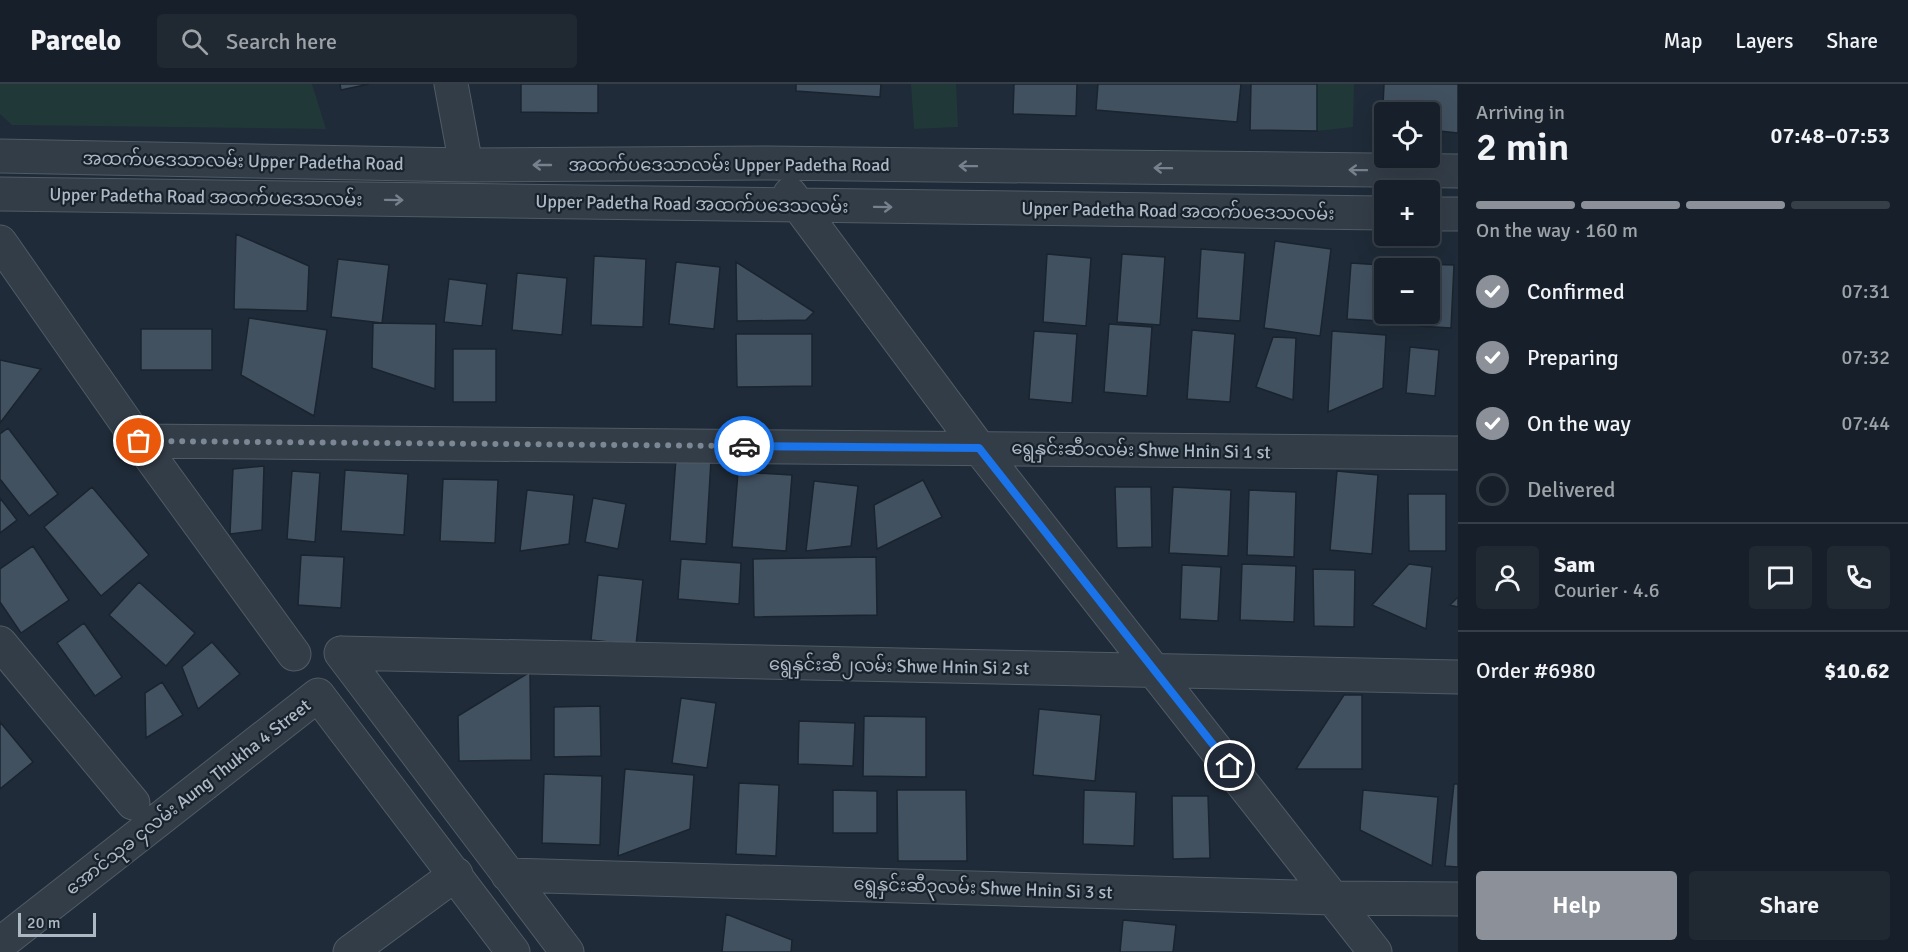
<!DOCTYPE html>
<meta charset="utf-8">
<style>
:root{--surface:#17202a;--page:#202832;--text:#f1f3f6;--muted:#9ea3a8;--line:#363e47;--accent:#8c9099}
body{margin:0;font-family:Signika,"Noto Sans Myanmar",sans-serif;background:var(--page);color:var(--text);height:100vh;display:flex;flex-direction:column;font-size:22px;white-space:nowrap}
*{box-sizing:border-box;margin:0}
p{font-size:20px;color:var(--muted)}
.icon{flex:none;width:33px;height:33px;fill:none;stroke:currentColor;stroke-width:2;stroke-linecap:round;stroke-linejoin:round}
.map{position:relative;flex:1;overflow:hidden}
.panel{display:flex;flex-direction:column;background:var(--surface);width:450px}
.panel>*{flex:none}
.buttons{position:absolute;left:1374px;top:18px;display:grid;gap:12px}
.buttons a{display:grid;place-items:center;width:66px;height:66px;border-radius:6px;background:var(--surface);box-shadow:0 6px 24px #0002,0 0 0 2px var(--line);font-size:30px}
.scale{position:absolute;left:18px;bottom:15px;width:78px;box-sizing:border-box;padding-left:6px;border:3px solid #adb8c5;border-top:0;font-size:16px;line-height:21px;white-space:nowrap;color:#adb8c5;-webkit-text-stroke:4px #18222d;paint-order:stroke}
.pin{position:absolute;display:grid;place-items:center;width:51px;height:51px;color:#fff;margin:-26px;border:3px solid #fff;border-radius:50%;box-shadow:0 2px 6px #0007}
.courier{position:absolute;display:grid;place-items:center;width:60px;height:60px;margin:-30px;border:4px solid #1a73e8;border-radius:50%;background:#fff;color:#222;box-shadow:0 2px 8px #0007}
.headline em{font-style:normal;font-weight:600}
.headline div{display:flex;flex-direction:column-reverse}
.headline{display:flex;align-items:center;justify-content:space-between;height:102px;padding:0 18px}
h1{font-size:39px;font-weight:600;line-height:45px}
.bar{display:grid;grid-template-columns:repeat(4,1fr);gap:9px 6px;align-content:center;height:72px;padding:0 18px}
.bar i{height:8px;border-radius:4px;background:var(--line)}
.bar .on{background:var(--accent)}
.bar p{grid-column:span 4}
.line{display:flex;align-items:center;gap:15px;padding:0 18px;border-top:2px solid var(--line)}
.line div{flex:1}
.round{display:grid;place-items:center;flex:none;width:63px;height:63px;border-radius:6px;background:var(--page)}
ol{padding:0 18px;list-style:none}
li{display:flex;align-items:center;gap:18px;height:66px}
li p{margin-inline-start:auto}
li .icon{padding:6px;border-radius:50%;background:var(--accent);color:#fff;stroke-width:4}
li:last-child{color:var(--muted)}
li i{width:33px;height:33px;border:3px solid var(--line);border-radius:50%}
.primary-button{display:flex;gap:12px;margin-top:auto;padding:12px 18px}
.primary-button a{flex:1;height:69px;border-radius:6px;background:var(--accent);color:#fff;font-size:24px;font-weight:600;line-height:69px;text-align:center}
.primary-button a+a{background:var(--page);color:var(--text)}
header{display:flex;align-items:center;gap:36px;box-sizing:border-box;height:84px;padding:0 30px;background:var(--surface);border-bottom:2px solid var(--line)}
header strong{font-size:28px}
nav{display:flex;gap:33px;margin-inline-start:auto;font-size:21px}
.search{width:420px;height:54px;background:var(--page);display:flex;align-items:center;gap:15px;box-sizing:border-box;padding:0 21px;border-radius:6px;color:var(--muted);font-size:22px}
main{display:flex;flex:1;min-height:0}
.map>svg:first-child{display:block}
.green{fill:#213839}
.building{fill:#425160;stroke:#1a242f;stroke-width:1.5}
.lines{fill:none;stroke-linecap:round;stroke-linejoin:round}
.minor-casing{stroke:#505b66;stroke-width:35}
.minor{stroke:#333d48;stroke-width:33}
.oneway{stroke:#76818d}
.done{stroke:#7b8794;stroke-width:6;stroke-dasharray:0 10.8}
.route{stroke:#1a73e8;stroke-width:8}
.labels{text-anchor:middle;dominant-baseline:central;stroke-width:4.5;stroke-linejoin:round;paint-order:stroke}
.street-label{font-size:18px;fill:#adb8c5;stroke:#18222d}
</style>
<header>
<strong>Parcelo</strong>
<div class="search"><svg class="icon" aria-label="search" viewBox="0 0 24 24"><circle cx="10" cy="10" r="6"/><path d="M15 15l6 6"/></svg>Search here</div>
<nav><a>Map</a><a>Layers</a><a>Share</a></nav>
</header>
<main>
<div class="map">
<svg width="1458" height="868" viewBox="0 0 1458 868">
<rect width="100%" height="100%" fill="#1f2b38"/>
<path class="green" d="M 0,0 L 312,0 L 326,45 L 12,41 L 0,30 Z
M 911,0 L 956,0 L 958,43 L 914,45 Z
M 1317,0 L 1354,0 L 1353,43 L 1317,47 Z"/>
<path class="building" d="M 340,0 L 369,0 L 341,6 Z
M 521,0 L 598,0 L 598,29 L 521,28 Z
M 796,0 L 881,0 L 880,13 L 796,7 Z
M 1014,0 L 1077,0 L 1076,32 L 1013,30 Z
M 1098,0 L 1241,0 L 1237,38 L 1096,26 Z
M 1251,0 L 1317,0 L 1317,47 L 1250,46 Z
M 1384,0 L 1458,0 L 1458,49 L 1430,46 L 1430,28 L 1384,28 L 1384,43 L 1382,43 Z
M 236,150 L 309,182 L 307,227 L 234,225 Z
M 1275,157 L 1331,165 L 1320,252 L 1264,244 Z
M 1201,165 L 1245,169 L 1240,237 L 1197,234 Z
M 1047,170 L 1091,174 L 1086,242 L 1043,238 Z
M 1122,170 L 1165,173 L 1160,241 L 1117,238 Z
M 594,172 L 646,175 L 643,243 L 591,241 Z
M 338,175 L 389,181 L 382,239 L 331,233 Z
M 676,178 L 720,183 L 714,245 L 669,240 Z
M 736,178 L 814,228 L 806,236 L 737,237 Z
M 1351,179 L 1382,181 L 1379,237 L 1347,235 Z
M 1422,180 L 1454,181 L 1451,244 L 1419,242 L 1420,230 L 1430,230 L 1430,184 L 1422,184 Z
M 517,189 L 567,194 L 562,251 L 512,246 Z
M 449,195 L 487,200 L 482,242 L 444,238 Z
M 249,234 L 327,246 L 314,332 L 241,291 Z
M 373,239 L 436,240 L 435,305 L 372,284 Z
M 1109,240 L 1152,243 L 1147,312 L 1104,308 Z
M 141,245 L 212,245 L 212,286 L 141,286 Z
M 1192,246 L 1235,250 L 1230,318 L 1187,315 Z
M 1034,247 L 1077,250 L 1072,319 L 1029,315 Z
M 1332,247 L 1386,251 L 1383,304 L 1328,328 Z
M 736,250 L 812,250 L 812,302 L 737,303 Z
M 1273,253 L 1296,254 L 1293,316 L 1256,303 Z
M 1410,263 L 1439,266 L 1435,312 L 1406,309 Z
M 453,265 L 496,265 L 496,318 L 453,318 Z
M 0,276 L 41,285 L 0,339 Z
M 8,344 L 58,410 L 29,432 L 0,395 L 0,350 Z
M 676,374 L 711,376 L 706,460 L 670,457 Z
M 264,382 L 262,446 L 230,450 L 233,385 Z
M 345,386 L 408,390 L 404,451 L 341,447 Z
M 292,387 L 320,389 L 315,458 L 287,455 Z
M 1337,387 L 1378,391 L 1372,470 L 1330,466 Z
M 738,388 L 792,391 L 786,467 L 732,463 Z
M 443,395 L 498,396 L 495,459 L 440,457 Z
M 923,396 L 942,433 L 877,465 L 874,421 Z
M 814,397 L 858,402 L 851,462 L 806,467 Z
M 92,403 L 149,471 L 101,512 L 44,443 Z
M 1115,403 L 1151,403 L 1152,463 L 1117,464 Z
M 1173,403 L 1231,406 L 1228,472 L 1169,469 Z
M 527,406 L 574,411 L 569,460 L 520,467 Z
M 1249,406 L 1296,408 L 1294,473 L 1247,471 Z
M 1408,410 L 1446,410 L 1446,467 L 1409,467 Z
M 0,414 L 17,436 L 0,449 Z
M 593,414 L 626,420 L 618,465 L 585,458 Z
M 33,462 L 69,516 L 21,549 L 0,518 L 0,485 Z
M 301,471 L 344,473 L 341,524 L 298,521 Z
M 876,473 L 877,531 L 754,533 L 753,475 Z
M 681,475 L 741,479 L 739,520 L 678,515 Z
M 1242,480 L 1296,482 L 1294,538 L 1240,536 Z
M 1409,480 L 1432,483 L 1426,545 L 1372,521 Z
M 1182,481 L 1221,483 L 1218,537 L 1180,535 Z
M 1313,485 L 1355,486 L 1354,543 L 1314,542 Z
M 598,491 L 643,496 L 636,561 L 591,556 Z
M 139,498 L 195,549 L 166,582 L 109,531 Z
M 1458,513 L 1458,523 L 1450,521 Z
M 84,539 L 122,593 L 95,612 L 57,559 Z
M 212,558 L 240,590 L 198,625 L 182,583 Z
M 530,588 L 531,676 L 459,677 L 458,632 Z
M 162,598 L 183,631 L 146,654 L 145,609 Z
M 1344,611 L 1362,611 L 1362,685 L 1296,685 Z
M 681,614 L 716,619 L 707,684 L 672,679 Z
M 600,622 L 601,672 L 554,673 L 554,623 Z
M 1039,625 L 1101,631 L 1095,697 L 1033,691 Z
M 864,632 L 926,633 L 926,693 L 863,692 Z
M 799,637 L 855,639 L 853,682 L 798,680 Z
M 0,638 L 33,678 L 0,705 Z
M 625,685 L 694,691 L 690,745 L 618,772 Z
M 544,690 L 602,692 L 600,761 L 542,759 Z
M 739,699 L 779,701 L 776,772 L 736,770 Z
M 1454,700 L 1458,700 L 1458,783 L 1445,782 Z
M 833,706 L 877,707 L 877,749 L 833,749 Z
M 897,706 L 966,706 L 967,777 L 898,777 Z
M 1084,706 L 1136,708 L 1134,762 L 1083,760 Z
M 1363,706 L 1438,713 L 1432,782 L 1360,746 Z
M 1172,712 L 1208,712 L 1210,774 L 1173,775 Z
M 726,830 L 792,856 L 791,868 L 722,868 Z
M 1123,836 L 1176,841 L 1173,868 L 1120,868 Z"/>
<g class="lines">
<g class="minor-casing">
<path id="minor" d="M 451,0 L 466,81
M 0,72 L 466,81 L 768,79 L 1458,87
M 0,110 L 1384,129
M 790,110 L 979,364 L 1375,868
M 1430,130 L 1458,130
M 0,158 L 139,357 L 294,570
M 139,357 L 1458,369
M 0,559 L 133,719
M 341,569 L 1458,593
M 341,569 L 567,868
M 508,791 L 1333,814 L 1458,815
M 0,860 L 318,611 L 513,868
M 350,868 L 456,790"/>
</g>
<use href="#minor" class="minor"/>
</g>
<defs><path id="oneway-shaft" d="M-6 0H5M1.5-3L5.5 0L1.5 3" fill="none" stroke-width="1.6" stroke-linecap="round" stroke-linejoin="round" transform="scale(1.5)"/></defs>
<g class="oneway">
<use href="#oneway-shaft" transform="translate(542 81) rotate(180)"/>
<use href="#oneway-shaft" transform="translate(968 82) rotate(-179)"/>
<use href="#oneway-shaft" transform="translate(1163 84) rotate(-179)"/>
<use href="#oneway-shaft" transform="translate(1358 86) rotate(-179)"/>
<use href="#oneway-shaft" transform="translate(394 116) rotate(1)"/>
<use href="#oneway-shaft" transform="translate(883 123) rotate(1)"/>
</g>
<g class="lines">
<path class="done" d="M 139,357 L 744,362"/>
<path class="route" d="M 744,362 L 979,364 L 1230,682"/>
</g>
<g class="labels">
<g class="street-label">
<text transform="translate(243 77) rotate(1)">အထက်ပဒေသာလမ်း Upper Padetha Road</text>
<text x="729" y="81">အထက်ပဒေသာလမ်း Upper Padetha Road</text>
<text transform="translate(206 113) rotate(1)">Upper Padetha Road အထက်ပဒေသလမ်း</text>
<text transform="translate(692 120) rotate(1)">Upper Padetha Road အထက်ပဒေသလမ်း</text>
<text transform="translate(1178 127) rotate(1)">Upper Padetha Road အထက်ပဒေသလမ်း</text>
<text transform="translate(1141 366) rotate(1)">ရွေနှင်းဆီ၁လမ်း Shwe Hnin Si 1 st</text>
<text transform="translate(899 582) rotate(1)">ရွေနှင်းဆီ၂လမ်း Shwe Hnin Si 2 st</text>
<text transform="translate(188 713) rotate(-38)">အောင်သုခ ၄လမ်း Aung Thukha 4 Street</text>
<text transform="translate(983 804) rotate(2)">ရွေနှင်းဆီ၃လမ်း Shwe Hnin Si 3 st</text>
</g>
</g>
</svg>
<div class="buttons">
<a><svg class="icon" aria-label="locate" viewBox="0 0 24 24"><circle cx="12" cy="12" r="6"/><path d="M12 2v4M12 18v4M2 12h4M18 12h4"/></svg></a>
<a>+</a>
<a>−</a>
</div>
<div class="scale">20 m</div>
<div class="pin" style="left:139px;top:357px;background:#ea580c"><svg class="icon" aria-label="bag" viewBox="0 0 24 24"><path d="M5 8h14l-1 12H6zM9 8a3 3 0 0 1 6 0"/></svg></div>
<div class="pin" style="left:1230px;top:682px;background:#1f2937"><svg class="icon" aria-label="home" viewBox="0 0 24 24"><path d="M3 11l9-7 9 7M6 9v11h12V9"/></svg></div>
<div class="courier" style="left:744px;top:362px"><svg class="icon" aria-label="car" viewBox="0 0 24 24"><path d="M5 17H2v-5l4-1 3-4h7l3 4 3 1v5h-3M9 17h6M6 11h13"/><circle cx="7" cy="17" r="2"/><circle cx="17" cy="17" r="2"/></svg></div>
</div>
<section class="panel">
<div class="headline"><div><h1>2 min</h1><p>Arriving in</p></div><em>07:48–07:53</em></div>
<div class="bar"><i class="on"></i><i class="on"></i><i class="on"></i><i></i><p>On the way · 160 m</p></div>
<ol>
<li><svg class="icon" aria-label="check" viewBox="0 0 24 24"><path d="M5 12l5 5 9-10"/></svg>Confirmed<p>07:31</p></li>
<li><svg class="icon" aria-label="check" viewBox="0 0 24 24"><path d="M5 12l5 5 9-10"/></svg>Preparing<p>07:32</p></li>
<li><svg class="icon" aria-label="check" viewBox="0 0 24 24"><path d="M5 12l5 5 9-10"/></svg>On the way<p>07:44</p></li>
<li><i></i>Delivered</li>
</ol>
<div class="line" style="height:108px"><a class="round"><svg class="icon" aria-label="person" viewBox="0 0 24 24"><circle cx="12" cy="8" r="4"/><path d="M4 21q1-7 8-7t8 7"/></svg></a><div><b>Sam</b><p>Courier · 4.6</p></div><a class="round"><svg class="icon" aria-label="chat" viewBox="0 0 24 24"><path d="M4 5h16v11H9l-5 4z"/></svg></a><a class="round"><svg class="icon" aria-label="phone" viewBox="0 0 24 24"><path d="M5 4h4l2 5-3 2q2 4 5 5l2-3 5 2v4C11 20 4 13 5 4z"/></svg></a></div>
<div class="line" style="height:78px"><div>Order #6980</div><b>$10.62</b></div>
<div class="primary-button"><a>Help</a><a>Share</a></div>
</section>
</main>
